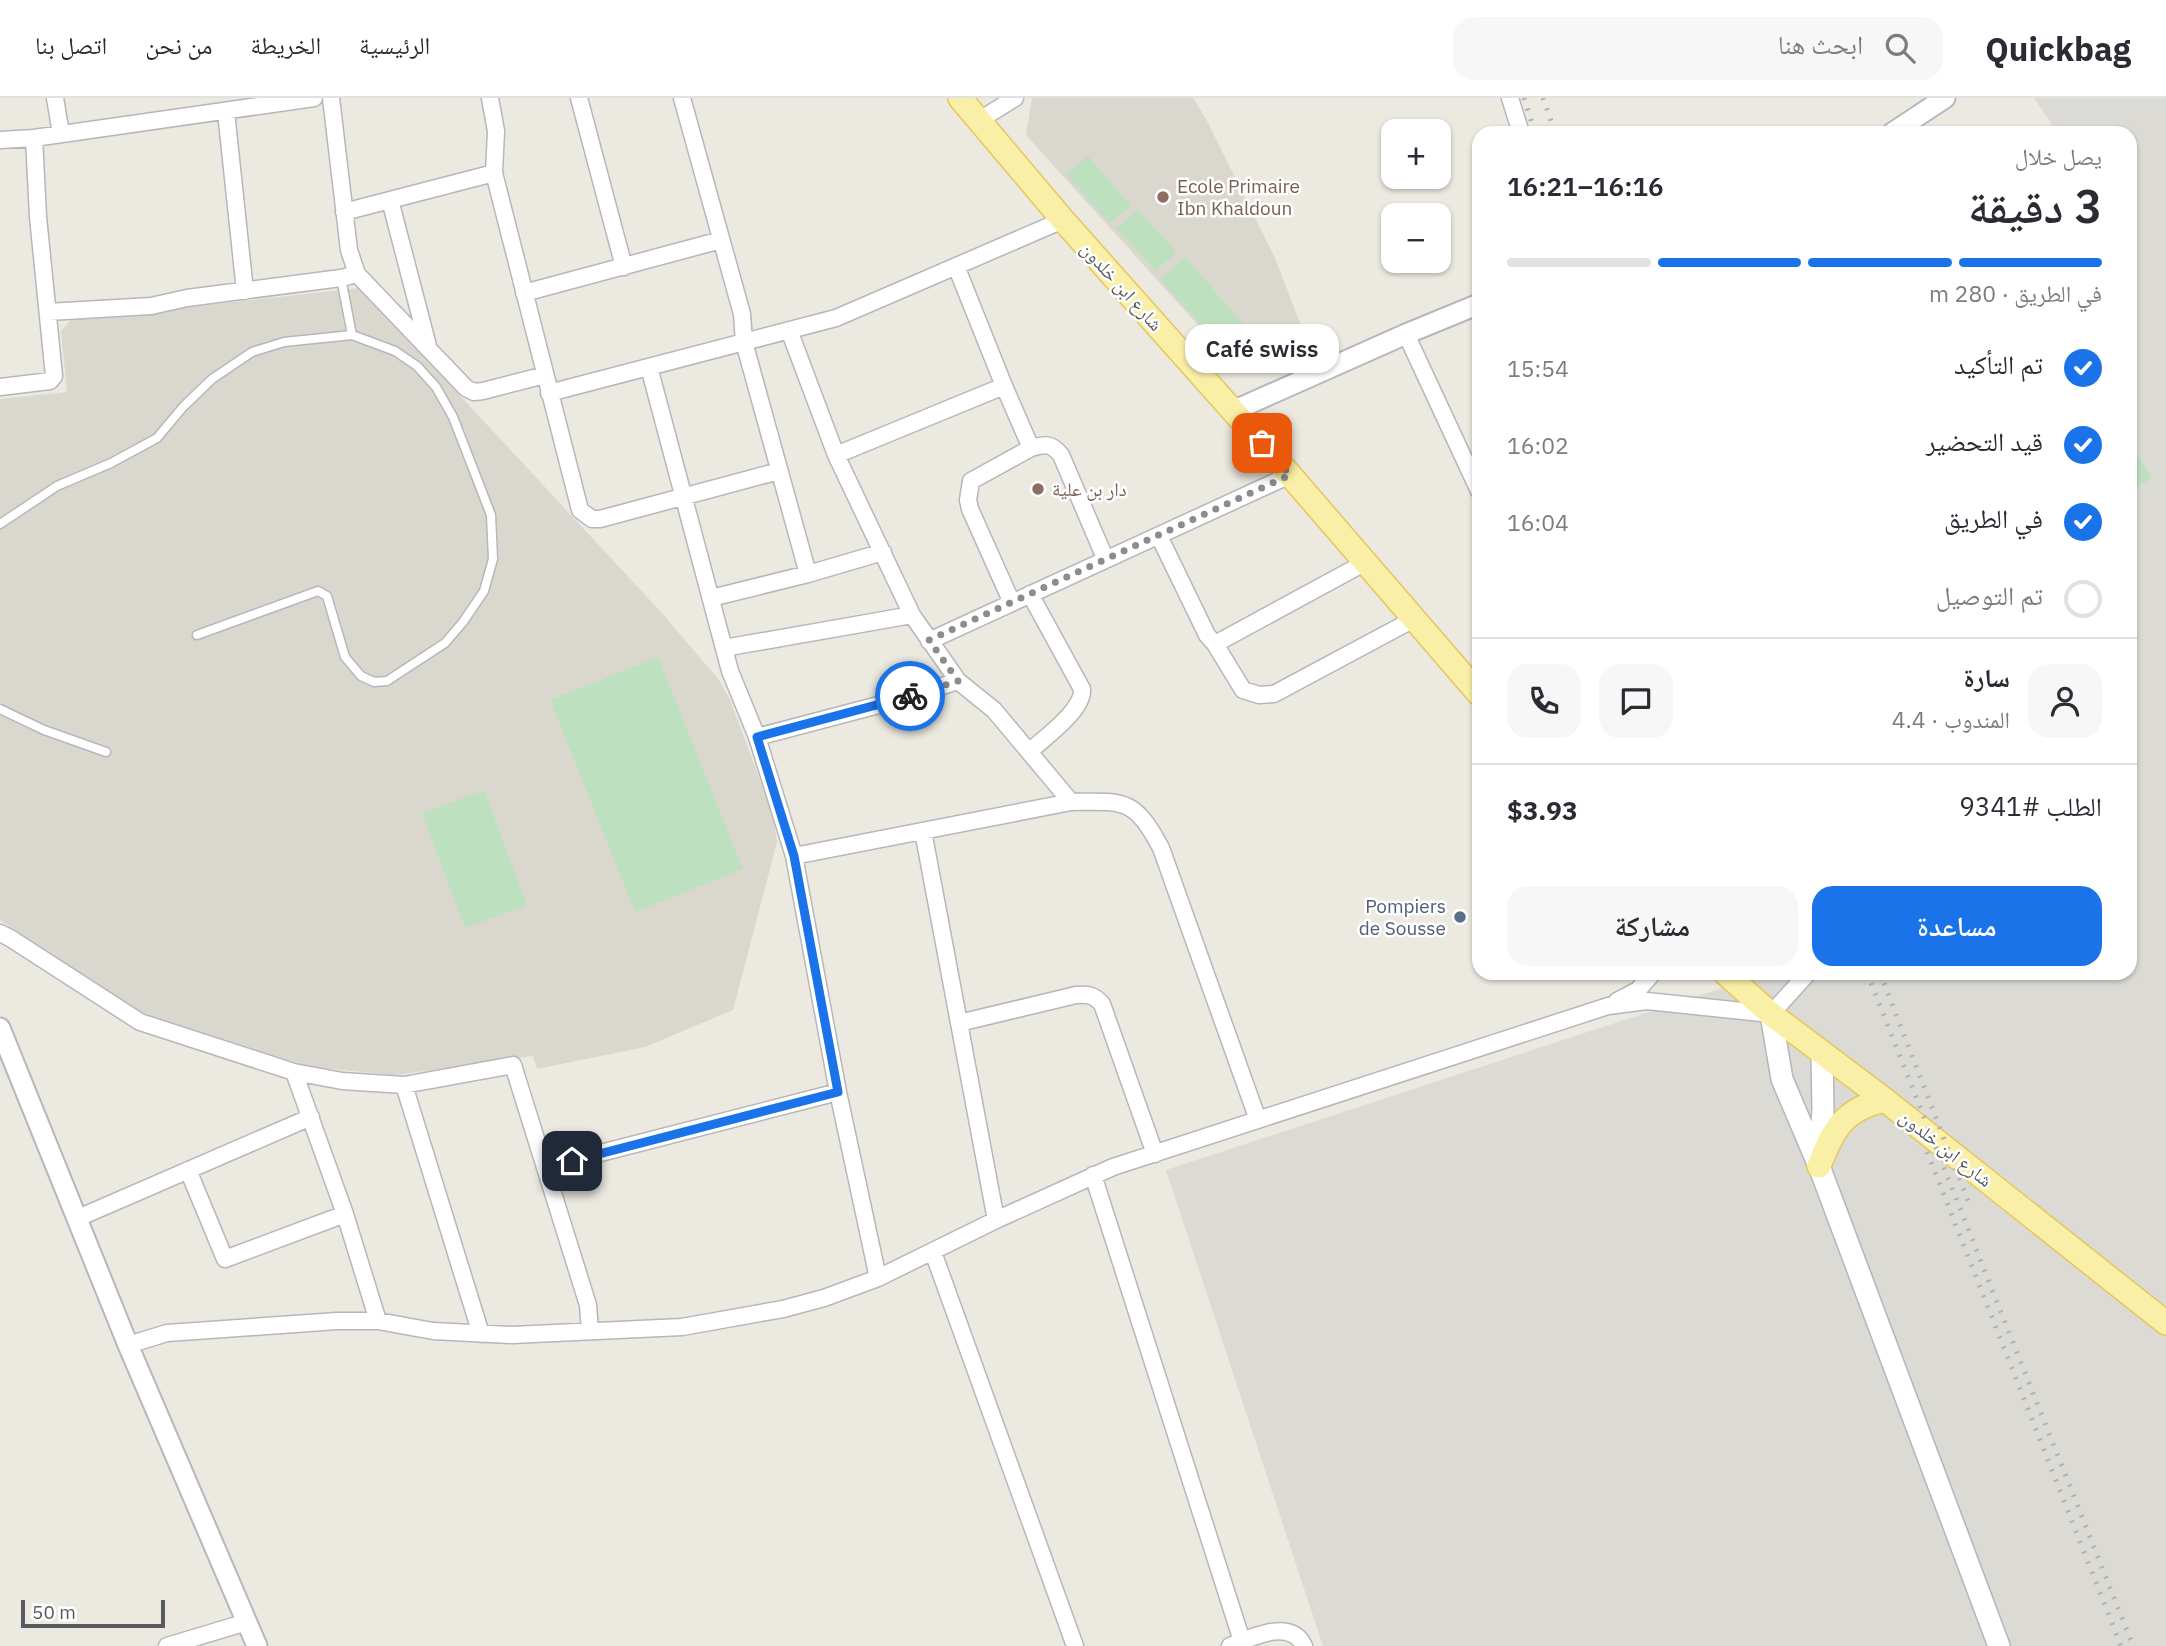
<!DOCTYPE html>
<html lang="ar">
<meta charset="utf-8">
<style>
:root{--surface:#fff;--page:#f7f7f7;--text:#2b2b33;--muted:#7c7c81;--line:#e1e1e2;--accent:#1a73e8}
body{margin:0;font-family:"IBM Plex Sans","Noto Naskh Arabic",sans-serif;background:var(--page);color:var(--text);direction:rtl;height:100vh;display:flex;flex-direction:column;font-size:26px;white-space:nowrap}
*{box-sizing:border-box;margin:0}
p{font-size:23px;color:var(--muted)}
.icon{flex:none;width:38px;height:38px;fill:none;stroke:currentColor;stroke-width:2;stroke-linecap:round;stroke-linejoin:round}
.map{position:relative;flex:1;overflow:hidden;direction:ltr}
.drawer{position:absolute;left:1472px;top:28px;width:665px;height:854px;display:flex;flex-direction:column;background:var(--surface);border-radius:21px;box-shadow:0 2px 5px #0004;direction:rtl}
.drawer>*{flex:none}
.tools{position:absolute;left:1381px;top:21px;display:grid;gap:14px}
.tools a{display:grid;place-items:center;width:70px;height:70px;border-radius:14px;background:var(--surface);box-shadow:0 2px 5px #0004;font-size:35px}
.scale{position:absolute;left:21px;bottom:18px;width:144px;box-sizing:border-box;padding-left:7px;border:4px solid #585b60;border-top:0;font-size:19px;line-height:24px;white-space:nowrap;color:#585b60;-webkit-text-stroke:5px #fff;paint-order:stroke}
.pin{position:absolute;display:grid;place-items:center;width:60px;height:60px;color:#fff;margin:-30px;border-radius:14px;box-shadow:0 4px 10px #0006}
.courier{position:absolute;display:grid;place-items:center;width:70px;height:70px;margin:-35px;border:5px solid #1a73e8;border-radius:50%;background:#fff;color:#222;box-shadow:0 2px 9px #0007}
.bubble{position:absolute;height:49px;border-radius:21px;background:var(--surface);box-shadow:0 2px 5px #0004;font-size:23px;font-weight:600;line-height:49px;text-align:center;direction:rtl}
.overview em{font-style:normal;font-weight:600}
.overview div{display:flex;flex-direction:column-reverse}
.overview{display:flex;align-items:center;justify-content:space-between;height:119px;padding:0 35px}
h1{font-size:46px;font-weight:600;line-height:52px}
.bar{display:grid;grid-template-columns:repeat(4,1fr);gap:10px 7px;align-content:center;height:84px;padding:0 35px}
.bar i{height:9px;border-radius:5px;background:var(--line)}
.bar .on{background:var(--accent)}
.bar p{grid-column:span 4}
.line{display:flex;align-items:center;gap:18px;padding:0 35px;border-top:2px solid var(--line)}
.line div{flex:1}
.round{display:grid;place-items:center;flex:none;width:74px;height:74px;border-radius:21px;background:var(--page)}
ol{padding:0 35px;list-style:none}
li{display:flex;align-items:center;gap:21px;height:77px}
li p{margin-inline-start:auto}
li .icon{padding:7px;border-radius:50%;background:var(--accent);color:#fff;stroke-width:4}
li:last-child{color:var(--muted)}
li i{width:38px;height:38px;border:4px solid var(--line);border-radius:50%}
.primary-button{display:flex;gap:14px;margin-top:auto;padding:14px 35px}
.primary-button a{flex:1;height:80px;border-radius:21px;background:var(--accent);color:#fff;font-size:28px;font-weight:600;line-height:80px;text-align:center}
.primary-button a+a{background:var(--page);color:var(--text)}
header{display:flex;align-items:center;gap:42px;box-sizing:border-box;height:98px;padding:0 35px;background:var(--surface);border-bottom:2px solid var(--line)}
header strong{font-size:33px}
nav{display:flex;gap:38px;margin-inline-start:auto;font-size:24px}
.search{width:490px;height:63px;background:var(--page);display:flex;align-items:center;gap:18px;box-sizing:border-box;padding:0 24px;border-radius:21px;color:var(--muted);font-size:26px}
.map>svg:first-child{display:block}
.industrial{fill:#dcdad4}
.education{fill:#dad8ce}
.green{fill:#bde1bf}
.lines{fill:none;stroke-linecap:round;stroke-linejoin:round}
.service-casing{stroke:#b5b7bc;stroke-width:11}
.minor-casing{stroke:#b5b7bc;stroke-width:19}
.tertiary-casing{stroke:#b5b7bc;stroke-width:23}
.secondary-casing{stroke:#b3b6bc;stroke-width:24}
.primary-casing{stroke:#e7c65c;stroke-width:26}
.service{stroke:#fff;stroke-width:8}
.minor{stroke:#fff;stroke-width:16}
.tertiary{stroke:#fff;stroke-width:19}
.secondary{stroke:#fff;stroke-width:21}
.primary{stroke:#f9efa6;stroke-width:23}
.rail{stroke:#b1b2b2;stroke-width:5;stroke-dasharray:2 9;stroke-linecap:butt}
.done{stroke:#8b8d8d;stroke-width:7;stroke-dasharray:0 12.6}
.route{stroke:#1a73e8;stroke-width:9}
.education-dot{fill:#8d6e63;stroke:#fff;stroke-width:2.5}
.service-dot{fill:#5c6f8a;stroke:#fff;stroke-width:2.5}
.labels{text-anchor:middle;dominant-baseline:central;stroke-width:5;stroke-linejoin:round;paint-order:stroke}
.education-label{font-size:19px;fill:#785e54;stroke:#fff;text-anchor:start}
.street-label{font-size:19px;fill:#585b60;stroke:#fff}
.service-label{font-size:19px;fill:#4e5e75;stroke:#fff;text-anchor:end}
</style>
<header>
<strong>Quickbag</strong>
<div class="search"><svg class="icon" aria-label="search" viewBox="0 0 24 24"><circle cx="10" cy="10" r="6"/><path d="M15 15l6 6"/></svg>ابحث هنا</div>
<nav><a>الرئيسية</a><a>الخريطة</a><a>من نحن</a><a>اتصل بنا</a></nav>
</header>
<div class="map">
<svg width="2166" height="1548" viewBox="0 0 2166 1548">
<rect width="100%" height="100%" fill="#ebe9e0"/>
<path class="industrial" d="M 2034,0 L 2166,0 L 2166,1548 L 1323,1548 L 1166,1072 L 1768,875 L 2130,875 L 2130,393 L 2152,380 L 2130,344 L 2130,35 L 2058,35 Z"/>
<path class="education" d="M 1032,0 L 1193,0 L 1206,21 L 1275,160 L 1310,251 L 1273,268 L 1225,257 L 1026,37 Z
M 360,190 L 660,513 L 719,582 L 730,602 L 773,717 L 777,744 L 733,912 L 645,949 L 537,971 L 533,958 L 395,977 L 312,969 L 143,918 L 0,822 L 0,301 L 67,294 L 61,233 L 71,222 Z"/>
<path class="green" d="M 1088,58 L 1131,108 L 1110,125 L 1066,76 Z
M 1138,112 L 1177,154 L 1156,173 L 1116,130 Z
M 1186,160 L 1250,233 L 1225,254 L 1160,181 Z
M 2130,344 L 2152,380 L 2130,393 Z
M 658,559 L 743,771 L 635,814 L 550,602 Z
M 484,692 L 527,807 L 465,830 L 422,715 Z"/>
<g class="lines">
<g class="service-casing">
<path id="service" d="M 341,180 L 352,237
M 0,426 L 57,388 L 111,365 L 157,340 L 183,309 L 212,281 L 252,254 L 284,244 L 352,237 L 395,253 L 417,268 L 436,289 L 453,319 L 491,417 L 493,461 L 484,493 L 463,524 L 445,545 L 387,583 L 374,584 L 361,578 L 345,559 L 327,498 L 318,493 L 197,537
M 0,611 L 44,632 L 106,654"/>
</g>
<g class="minor-casing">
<path id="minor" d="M 55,0 L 61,36
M 331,0 L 349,152 L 357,176 L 466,290 L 474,294 L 483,293 L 545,277
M 490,0 L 496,33 L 494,75 L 580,412 L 592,421 L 600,421 L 779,373
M 579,0 L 624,169
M 682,0 L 742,216 L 744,244 L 808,476
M 1510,0 L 1521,35
M 226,14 L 245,193
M 978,23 L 1015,0
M 0,42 L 34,40 L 314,0
M 390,102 L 428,248
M 344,114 L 494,75
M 956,168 L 1004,288 L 1031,350 C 1046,346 1051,345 1061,357 L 1105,460
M 524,195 L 721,142
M 48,214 L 151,208 L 187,200 L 341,180 L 357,176
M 789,232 L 836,357 L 912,517 L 958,583 L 994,612 L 1071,704
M 1406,236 L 1479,393
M 649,269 L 730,573 L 757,639 L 905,600 L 958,583
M 0,289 L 50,283 L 54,278 L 38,119 L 34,40
M 549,295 L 836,220 L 1063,122
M 836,357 L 1004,288
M 1159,438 L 1207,537 L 1215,546 L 1366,464
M 711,500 L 808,476 L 883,454
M 1012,505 L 970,411 L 968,402 L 971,383 L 1031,350
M 929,543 L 1290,377
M 1215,546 L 1243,592 L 1259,597 L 1274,596 L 1414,521
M 724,550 L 912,517
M 757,639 L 794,758 L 838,994 L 878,1180
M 1029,654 C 1044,640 1084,612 1082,591 L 1030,496
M 923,733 L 996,1122
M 794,758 L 1071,704 C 1125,703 1134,700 1161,750 L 1258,1022
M 0,835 L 10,840 L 140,924 L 294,974 L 342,983 L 404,987 L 513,967 L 588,1207 L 590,1233
M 1617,903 L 1638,892 L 1653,875
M 959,925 L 1076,897 C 1088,896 1094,897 1102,906 L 1155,1056
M 294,974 L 345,1116 L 378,1223
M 404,987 L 481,1236
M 546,1069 L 838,994
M 188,1072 L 225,1161 L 345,1116
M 1093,1077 L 1242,1543
M 78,1120 L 311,1019
M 933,1154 L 1075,1548
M 128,1247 L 167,1235 L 337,1223 L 378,1223 L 433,1233 L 512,1237 L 682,1229 L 783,1211 L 824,1200 L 878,1180 L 996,1122 L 1113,1069 L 1608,908 L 1647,903 L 1771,916 L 1808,875
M 167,1548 L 247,1524
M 1230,1548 C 1252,1539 1291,1520 1304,1548"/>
</g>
<g class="tertiary-casing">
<path id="tertiary" d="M 1892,35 L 1945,0
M 1233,313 L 1406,236 L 1479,206
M 0,930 L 128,1247 L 257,1548"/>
</g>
<g class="secondary-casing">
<path id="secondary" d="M 1771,916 L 1782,981 L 1819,1068 L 1999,1548
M 1819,1063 L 1823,1012 L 1822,955"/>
</g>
<g class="primary-casing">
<path id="primary" d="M 960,0 L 1063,122 L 1290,377 L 1479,596
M 1725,875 L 1771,916 L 1885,1002 L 2166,1225
M 1819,1068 C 1833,1031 1844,1011 1885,1002"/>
</g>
<use href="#service" class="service"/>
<use href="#minor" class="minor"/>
<use href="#tertiary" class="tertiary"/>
<use href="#secondary" class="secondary"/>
<use href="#primary" class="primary"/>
<path class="rail" d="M 1524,0 L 1535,35
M 1543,0 L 1555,35
M 1867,875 L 2133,1548
M 1880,875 L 1970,1108
M 1927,1054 L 2121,1548"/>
</g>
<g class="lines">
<path class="done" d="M 910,598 L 958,583 L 929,542 L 1290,377 L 1262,345"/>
<path class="route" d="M 572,1063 L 838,994 L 794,758 L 757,639 L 910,598"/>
</g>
<g class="education-dot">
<circle cx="1163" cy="99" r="7"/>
<circle cx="1038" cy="391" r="7"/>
</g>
<circle class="service-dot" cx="1460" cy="819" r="7"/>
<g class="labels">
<g class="education-label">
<text x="1177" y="88">Ecole Primaire<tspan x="1177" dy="22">Ibn Khaldoun</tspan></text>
<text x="1052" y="391">دار بن علية</text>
</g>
<g class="street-label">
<text transform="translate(1122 188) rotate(48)">شارع ابن خلدون</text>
<text transform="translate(1946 1050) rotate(38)">شارع ابن خلدون</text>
</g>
<g class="service-label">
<text x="1446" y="808">Pompiers<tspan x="1446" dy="22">de Sousse</tspan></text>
</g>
</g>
</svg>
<div class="tools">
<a>+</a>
<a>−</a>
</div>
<div class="scale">50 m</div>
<div class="pin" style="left:1262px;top:345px;background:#ea580c"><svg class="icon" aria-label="bag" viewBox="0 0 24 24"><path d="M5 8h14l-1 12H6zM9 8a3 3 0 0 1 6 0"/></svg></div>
<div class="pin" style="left:572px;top:1063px;background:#1f2937"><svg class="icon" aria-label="home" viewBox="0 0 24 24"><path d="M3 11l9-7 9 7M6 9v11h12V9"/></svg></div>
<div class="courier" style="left:910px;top:598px"><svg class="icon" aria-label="bike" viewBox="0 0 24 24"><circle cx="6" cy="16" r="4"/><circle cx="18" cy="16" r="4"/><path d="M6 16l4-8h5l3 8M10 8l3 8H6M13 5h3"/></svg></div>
<div class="bubble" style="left:1185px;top:226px;width:154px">Café swiss</div>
<section class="drawer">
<div class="overview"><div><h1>3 دقيقة</h1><p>يصل خلال</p></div><em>16:16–16:21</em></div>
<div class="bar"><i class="on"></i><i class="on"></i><i class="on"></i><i></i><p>في الطريق · 280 m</p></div>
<ol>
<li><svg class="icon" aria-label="check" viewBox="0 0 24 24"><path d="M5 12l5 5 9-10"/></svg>تم التأكيد<p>15:54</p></li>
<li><svg class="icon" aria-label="check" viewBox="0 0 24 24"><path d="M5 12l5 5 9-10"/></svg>قيد التحضير<p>16:02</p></li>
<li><svg class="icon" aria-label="check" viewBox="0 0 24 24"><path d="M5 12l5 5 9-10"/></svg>في الطريق<p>16:04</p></li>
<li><i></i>تم التوصيل</li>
</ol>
<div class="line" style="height:126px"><a class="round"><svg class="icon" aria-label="person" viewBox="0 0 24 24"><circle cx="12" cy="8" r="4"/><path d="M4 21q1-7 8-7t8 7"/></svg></a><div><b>سارة</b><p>المندوب · 4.4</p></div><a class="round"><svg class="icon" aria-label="chat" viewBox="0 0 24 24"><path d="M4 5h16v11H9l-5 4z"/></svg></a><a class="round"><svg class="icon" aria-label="phone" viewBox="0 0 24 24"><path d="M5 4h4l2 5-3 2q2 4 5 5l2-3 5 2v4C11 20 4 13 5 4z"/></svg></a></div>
<div class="line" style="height:91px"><div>الطلب #9341</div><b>$3.93</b></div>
<div class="primary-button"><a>مساعدة</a><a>مشاركة</a></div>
</section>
</div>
